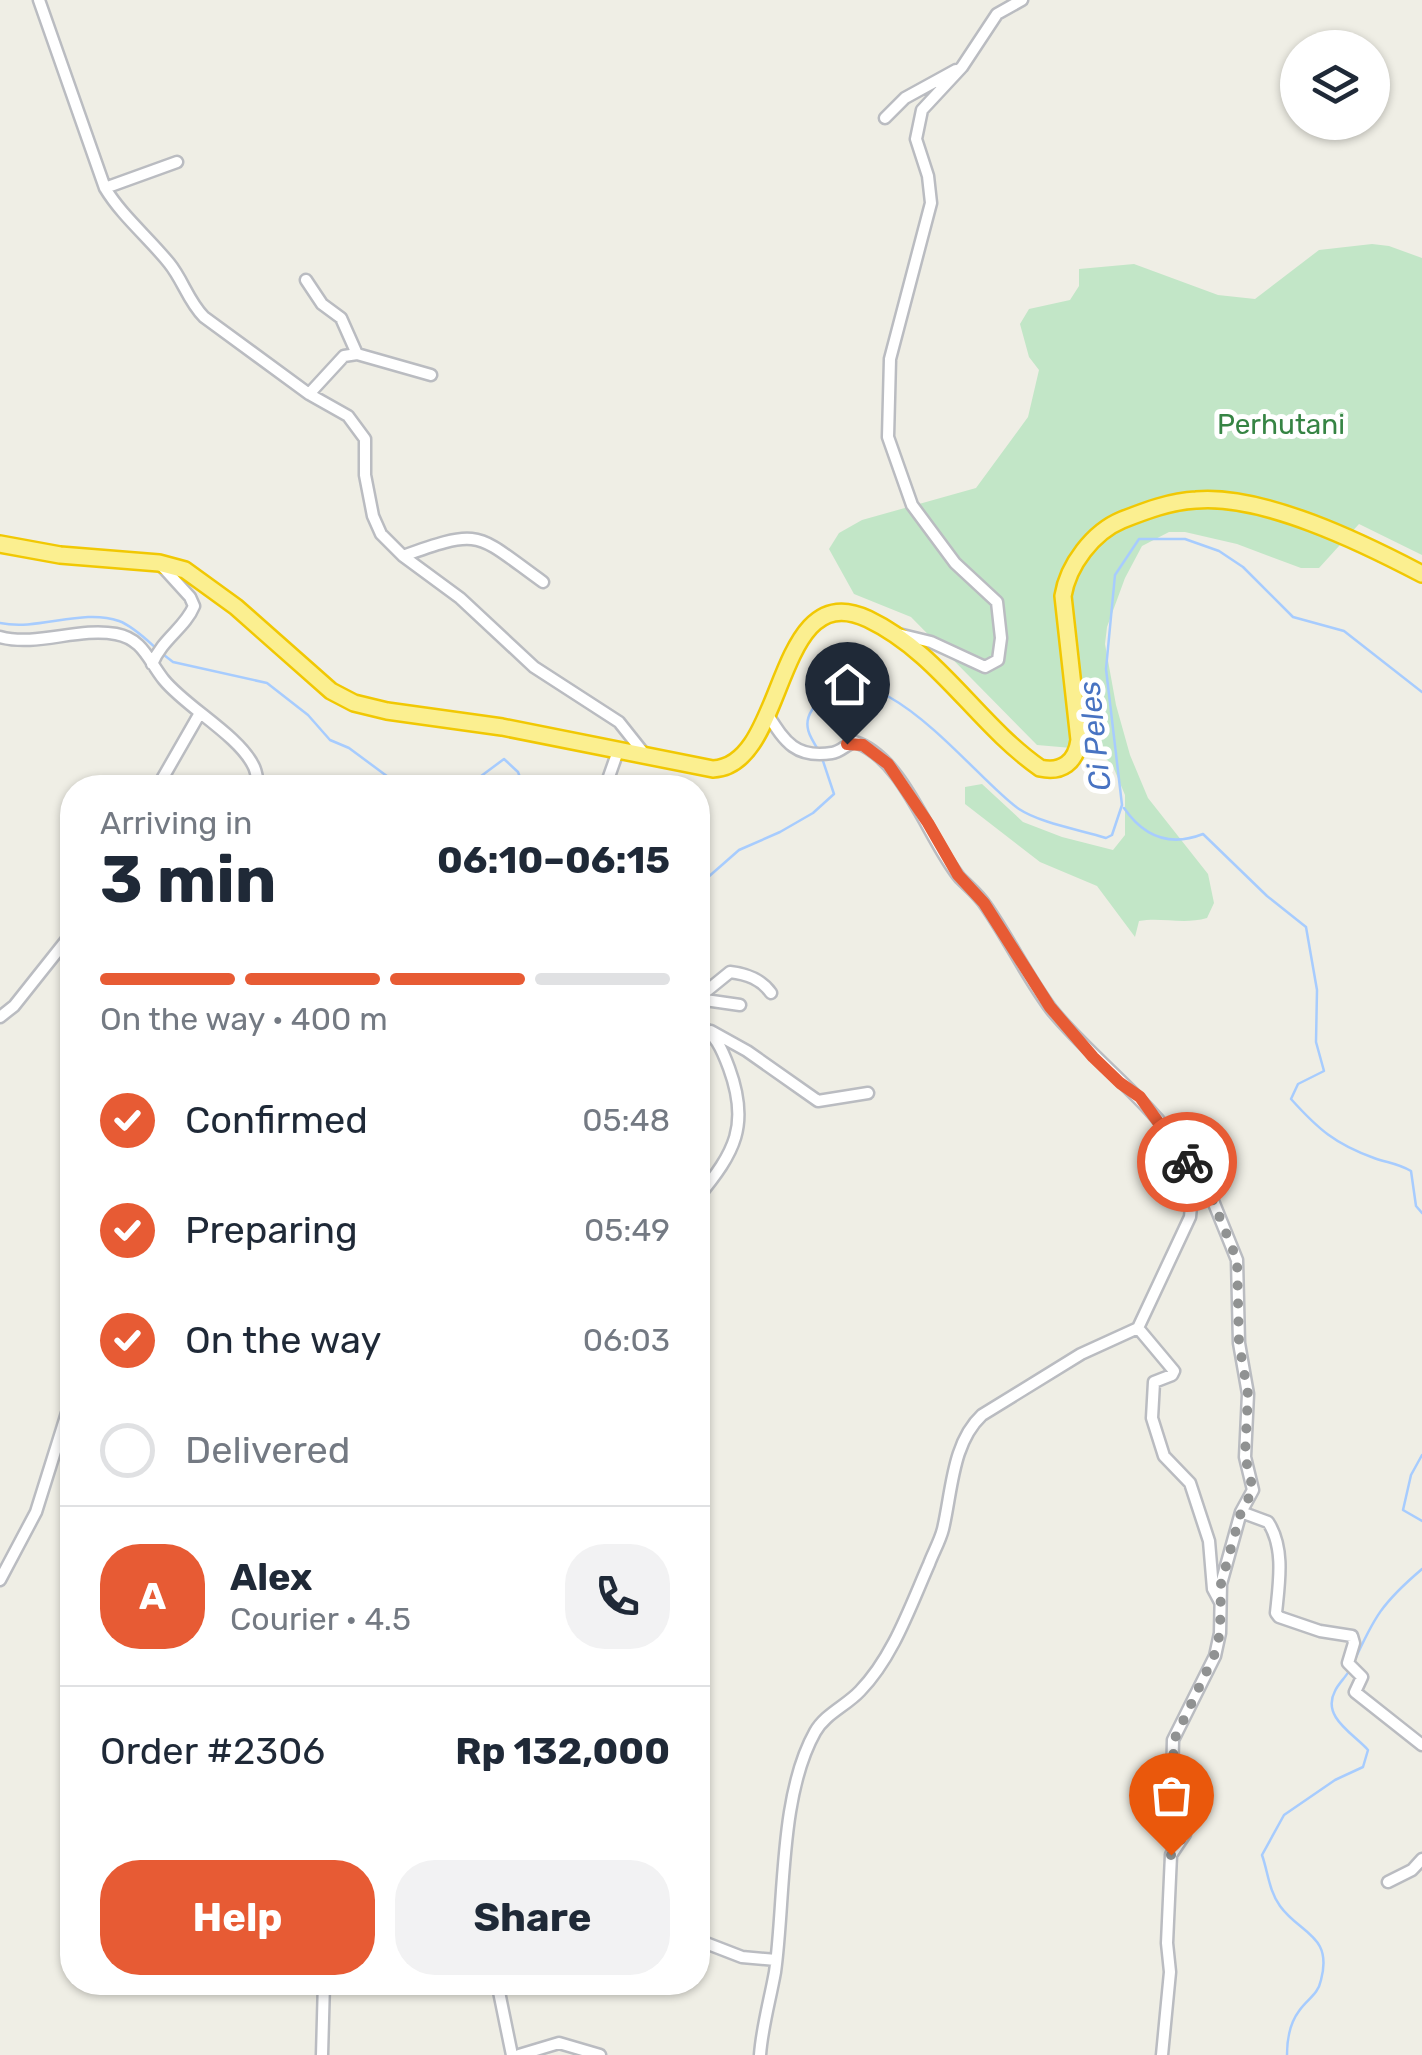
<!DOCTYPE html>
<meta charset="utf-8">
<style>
:root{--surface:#fff;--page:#f2f2f3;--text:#1f2937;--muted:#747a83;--line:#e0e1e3;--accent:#e75b34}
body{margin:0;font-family:Rubik,sans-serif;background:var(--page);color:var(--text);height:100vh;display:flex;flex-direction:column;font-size:38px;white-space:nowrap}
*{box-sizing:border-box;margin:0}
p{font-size:32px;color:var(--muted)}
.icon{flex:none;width:55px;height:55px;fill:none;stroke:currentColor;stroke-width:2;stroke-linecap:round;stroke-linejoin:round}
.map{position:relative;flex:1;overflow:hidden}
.details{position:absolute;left:60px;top:775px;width:650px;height:1220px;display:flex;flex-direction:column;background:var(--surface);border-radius:40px;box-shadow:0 2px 8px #0004}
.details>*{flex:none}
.buttons{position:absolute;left:1280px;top:30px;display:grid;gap:20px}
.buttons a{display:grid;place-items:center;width:110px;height:110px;border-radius:50%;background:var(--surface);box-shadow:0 2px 8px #0004;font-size:50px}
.pin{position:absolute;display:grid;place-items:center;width:85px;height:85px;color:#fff;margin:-102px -42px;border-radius:50% 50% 50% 0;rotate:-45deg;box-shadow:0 0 10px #0007}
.pin .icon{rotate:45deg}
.courier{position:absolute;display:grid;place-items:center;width:100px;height:100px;margin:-50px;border:8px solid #e75b34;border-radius:50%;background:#fff;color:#222;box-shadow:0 2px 12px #0007}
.head em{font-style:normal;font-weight:700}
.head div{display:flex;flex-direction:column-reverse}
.head{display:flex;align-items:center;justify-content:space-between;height:170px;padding:0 40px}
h1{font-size:65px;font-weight:700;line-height:75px}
.bar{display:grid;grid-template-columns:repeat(4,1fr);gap:15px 10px;align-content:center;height:120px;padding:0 40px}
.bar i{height:12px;border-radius:8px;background:var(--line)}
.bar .active{background:var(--accent)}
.bar p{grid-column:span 4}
.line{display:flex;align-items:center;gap:25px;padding:0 40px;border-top:2px solid var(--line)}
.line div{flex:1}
.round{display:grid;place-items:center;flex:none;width:105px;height:105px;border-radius:40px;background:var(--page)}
ol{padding:0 40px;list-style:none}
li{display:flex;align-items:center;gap:30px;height:110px}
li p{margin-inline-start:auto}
li .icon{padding:10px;border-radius:50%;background:var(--accent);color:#fff;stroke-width:4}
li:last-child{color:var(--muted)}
li i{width:55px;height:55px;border:5px solid var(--line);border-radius:50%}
.primary-button{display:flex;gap:20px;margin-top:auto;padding:20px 40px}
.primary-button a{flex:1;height:115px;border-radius:40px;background:var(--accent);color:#fff;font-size:40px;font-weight:700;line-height:115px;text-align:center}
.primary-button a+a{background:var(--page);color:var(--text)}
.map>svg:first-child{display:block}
.green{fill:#c2e6c7}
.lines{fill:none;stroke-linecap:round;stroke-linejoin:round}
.stream{stroke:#a7ccfe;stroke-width:2.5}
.minor-casing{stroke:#babcc1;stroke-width:15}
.highway-casing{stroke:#f1c803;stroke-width:20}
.minor{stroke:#fff;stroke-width:10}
.highway{stroke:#fbef90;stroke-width:15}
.done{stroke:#909292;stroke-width:10;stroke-dasharray:0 18}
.route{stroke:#e75b34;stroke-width:12}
.labels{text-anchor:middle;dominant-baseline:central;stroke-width:10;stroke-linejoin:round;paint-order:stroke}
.park-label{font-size:28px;fill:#368444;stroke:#fff}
.water-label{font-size:30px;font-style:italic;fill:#4873c2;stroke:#fff}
</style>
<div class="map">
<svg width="1422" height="2055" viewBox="0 0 1422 2055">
<rect width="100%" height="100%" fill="#efeee5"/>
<path class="green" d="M 1372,244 L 1389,246 L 1422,258 L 1422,555 L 1359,524 L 1319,568 L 1301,568 L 1237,544 L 1185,532 L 1169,532 L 1142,546 L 1125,578 L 1107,627 L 1105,644 L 1116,705 L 1130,755 L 1148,798 L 1208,874 L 1214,903 L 1207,918 C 1183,925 1162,917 1139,921 L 1135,937 L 1097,886 L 1040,862 L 965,804 L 965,787 L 982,784 L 1023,822 L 1062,837 L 1113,850 L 1125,835 L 1125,795 L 1112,764 L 1095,750 L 1037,745 L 911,617 L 854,594 L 829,549 L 839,533 L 862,520 L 976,488 L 1028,417 L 1039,370 L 1029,357 L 1020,324 L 1029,309 L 1070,300 L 1079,286 L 1079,269 L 1134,264 L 1218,295 L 1255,299 L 1319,250 Z"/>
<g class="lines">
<path class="stream" d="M 0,623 C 39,631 82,608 119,621 C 133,626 148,641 158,650
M 164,655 L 173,662 L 267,683 L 308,715 L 330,740 L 349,748 L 403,788
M 819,751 C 810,737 802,725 812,710 C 864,626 975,780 1019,809 C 1040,823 1081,830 1106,838 L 1112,835 L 1122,805 L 1106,669 L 1115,575 L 1139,539 L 1185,539 L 1219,551 L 1243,567 L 1293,617 L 1344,631 L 1422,692
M 465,788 L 504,759 L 518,772 L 524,788
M 1124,808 C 1144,837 1170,847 1203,834 L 1267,896 L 1306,927 L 1317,990 L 1316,1042 L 1324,1071 L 1298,1084 L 1291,1099 C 1318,1129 1335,1144 1374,1158 C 1388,1163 1397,1163 1411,1171 L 1416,1206 L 1422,1213
M 698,886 L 739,850 L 780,832 L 813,813 L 834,794 L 822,758
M 1422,1455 L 1411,1475 L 1403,1510 L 1422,1521
M 1353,1664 C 1374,1617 1382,1603 1422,1569
M 1287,2055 C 1287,2040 1290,2023 1299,2011 C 1307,1999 1318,1995 1321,1980 C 1333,1935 1300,1934 1280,1906 C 1269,1891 1268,1872 1262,1855 L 1284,1815 L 1335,1780 L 1363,1767 L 1368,1750 C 1354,1734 1321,1717 1335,1691 C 1338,1684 1345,1678 1349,1671"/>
<g class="minor-casing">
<path id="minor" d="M 39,0 L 105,188 C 122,216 148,237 169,263 C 183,280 188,301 204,317 L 309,394 L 348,416 L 365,439 L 365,475 L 373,516 L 381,534 L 403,556 L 460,598 L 534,667 L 619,722 L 646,756
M 885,118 L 905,98 L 956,70
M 105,188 L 177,162
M 306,280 L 322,304 L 341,318 L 357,354
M 309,394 L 344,356 L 357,354 L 431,375
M 403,556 C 483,527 476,534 543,582
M 894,633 L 931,642 L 985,667 L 998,660 L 1001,638 L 997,602 L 955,563 L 912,505 L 888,437 L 890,359 L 931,203 L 928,176 L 916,139 L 922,110 L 962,67 L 997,14 L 1022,0
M 0,637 C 37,647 78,627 116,634 C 143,639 148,660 164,680 C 186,707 238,735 253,765 C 257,771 257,781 259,788
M 152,664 C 163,638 185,628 194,606 L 190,597 L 160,564
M 157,788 L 200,713
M 605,788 L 618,751
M 698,998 L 730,972 C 747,974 761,979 771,993
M 698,999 L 740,1005
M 0,1017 L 14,1006 L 72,933
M 698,1024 C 715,1033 722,1049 729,1068 C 750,1125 735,1152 698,1197
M 711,1031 L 747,1051 L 818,1101 L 868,1093
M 1138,1328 L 1174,1371 L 1172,1375 L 1154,1382 L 1152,1418 L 1164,1456 L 1190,1483 L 1209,1541 L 1213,1589 L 1220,1602
M 1241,1512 L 1268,1522 C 1285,1548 1279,1583 1276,1613 L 1279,1617 L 1320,1631 L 1352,1636 L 1354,1643 L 1348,1663 L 1362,1677 L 1355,1692 L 1422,1745
M 0,1580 L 36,1512 L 72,1397
M 1388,1882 L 1412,1870 L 1422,1859
M 698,1940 L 742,1957 L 776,1960
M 497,1982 L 512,2055
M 322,2055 L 324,1982
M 519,2055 L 559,2043 L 600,2055
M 760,2055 C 762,2027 770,2000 775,1972 C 785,1901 779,1796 815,1732 C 825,1714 846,1706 860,1691 C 893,1657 910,1607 929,1564 C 933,1553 940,1541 943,1529 C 952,1491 952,1443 982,1415 L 1081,1354 L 1138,1328 L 1190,1217 L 1194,1175 C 1168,1112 1094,1063 1051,1009 C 1027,977 1009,939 986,906 C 979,895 969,887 960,878 C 929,841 904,758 855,742 C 846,744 841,752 832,753 C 794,759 784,740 766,712
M 1162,2055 L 1170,1972 L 1167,1943 L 1171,1855 L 1185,1834 L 1186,1819 L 1172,1783 L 1173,1740 L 1215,1656 L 1220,1633 L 1221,1584 L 1241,1512 L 1253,1490 L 1245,1457 L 1248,1394 L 1239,1343 L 1237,1260 L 1209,1191 L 1194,1175"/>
</g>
<g class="highway-casing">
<path id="highway" d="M 0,544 L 60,555 L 159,563 L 185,570 L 236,607 L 331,691 L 354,703 L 387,711 L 502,727 L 713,769 C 788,766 773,574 868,619 C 939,653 977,724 1040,768 C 1062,773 1076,762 1079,740 L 1063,596 C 1068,565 1093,532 1122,520 C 1145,511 1171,501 1196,500 C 1263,494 1363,543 1422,574"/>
</g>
<use href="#minor" class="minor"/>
<use href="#highway" class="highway"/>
</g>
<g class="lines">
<path class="done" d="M 1171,1855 L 1185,1834 L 1186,1818 L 1172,1783 L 1174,1740 L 1214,1656 L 1220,1633 L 1221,1584 L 1241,1512 L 1253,1490 L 1245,1456 L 1248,1394 L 1239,1343 L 1237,1260 L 1209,1191 L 1194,1175 L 1187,1162"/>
<path class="route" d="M 847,744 L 863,745 L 888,764 L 928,823 L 958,875 L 984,903 L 1050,1007 L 1093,1057 L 1120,1083 L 1140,1097 L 1187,1162"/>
</g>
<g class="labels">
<g class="park-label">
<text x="1281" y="424">Perhutani</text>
</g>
<g class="water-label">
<text transform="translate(1095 736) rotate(-96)">Ci Peles</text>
</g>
</g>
</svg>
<div class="buttons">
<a><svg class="icon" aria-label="layers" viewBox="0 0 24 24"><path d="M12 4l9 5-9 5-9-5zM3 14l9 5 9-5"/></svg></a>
</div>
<div class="pin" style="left:1171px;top:1855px;background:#ea580c"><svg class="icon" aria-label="bag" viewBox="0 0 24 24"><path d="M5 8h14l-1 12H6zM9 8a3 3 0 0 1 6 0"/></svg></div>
<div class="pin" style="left:847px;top:744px;background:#1f2937"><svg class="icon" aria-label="home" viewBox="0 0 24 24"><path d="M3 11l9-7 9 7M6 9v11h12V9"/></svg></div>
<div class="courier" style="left:1187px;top:1162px"><svg class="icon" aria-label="bike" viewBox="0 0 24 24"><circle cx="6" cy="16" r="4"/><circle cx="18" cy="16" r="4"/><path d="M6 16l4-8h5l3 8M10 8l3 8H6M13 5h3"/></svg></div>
<section class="details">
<div class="head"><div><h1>3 min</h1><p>Arriving in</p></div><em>06:10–06:15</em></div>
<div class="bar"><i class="active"></i><i class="active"></i><i class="active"></i><i></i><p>On the way · 400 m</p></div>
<ol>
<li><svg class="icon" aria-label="check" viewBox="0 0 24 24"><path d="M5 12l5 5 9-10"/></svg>Confirmed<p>05:48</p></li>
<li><svg class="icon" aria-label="check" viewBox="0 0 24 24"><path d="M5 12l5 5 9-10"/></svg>Preparing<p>05:49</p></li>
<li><svg class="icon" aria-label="check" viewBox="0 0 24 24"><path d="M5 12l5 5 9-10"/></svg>On the way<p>06:03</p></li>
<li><i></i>Delivered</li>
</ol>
<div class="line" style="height:180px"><b class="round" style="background:var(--accent);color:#fff">A</b><div><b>Alex</b><p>Courier · 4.5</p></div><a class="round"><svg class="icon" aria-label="phone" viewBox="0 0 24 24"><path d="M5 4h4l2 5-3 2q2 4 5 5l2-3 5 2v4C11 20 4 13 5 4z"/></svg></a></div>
<div class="line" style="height:130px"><div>Order #2306</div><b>Rp 132,000</b></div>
<div class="primary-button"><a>Help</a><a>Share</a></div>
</section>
</div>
